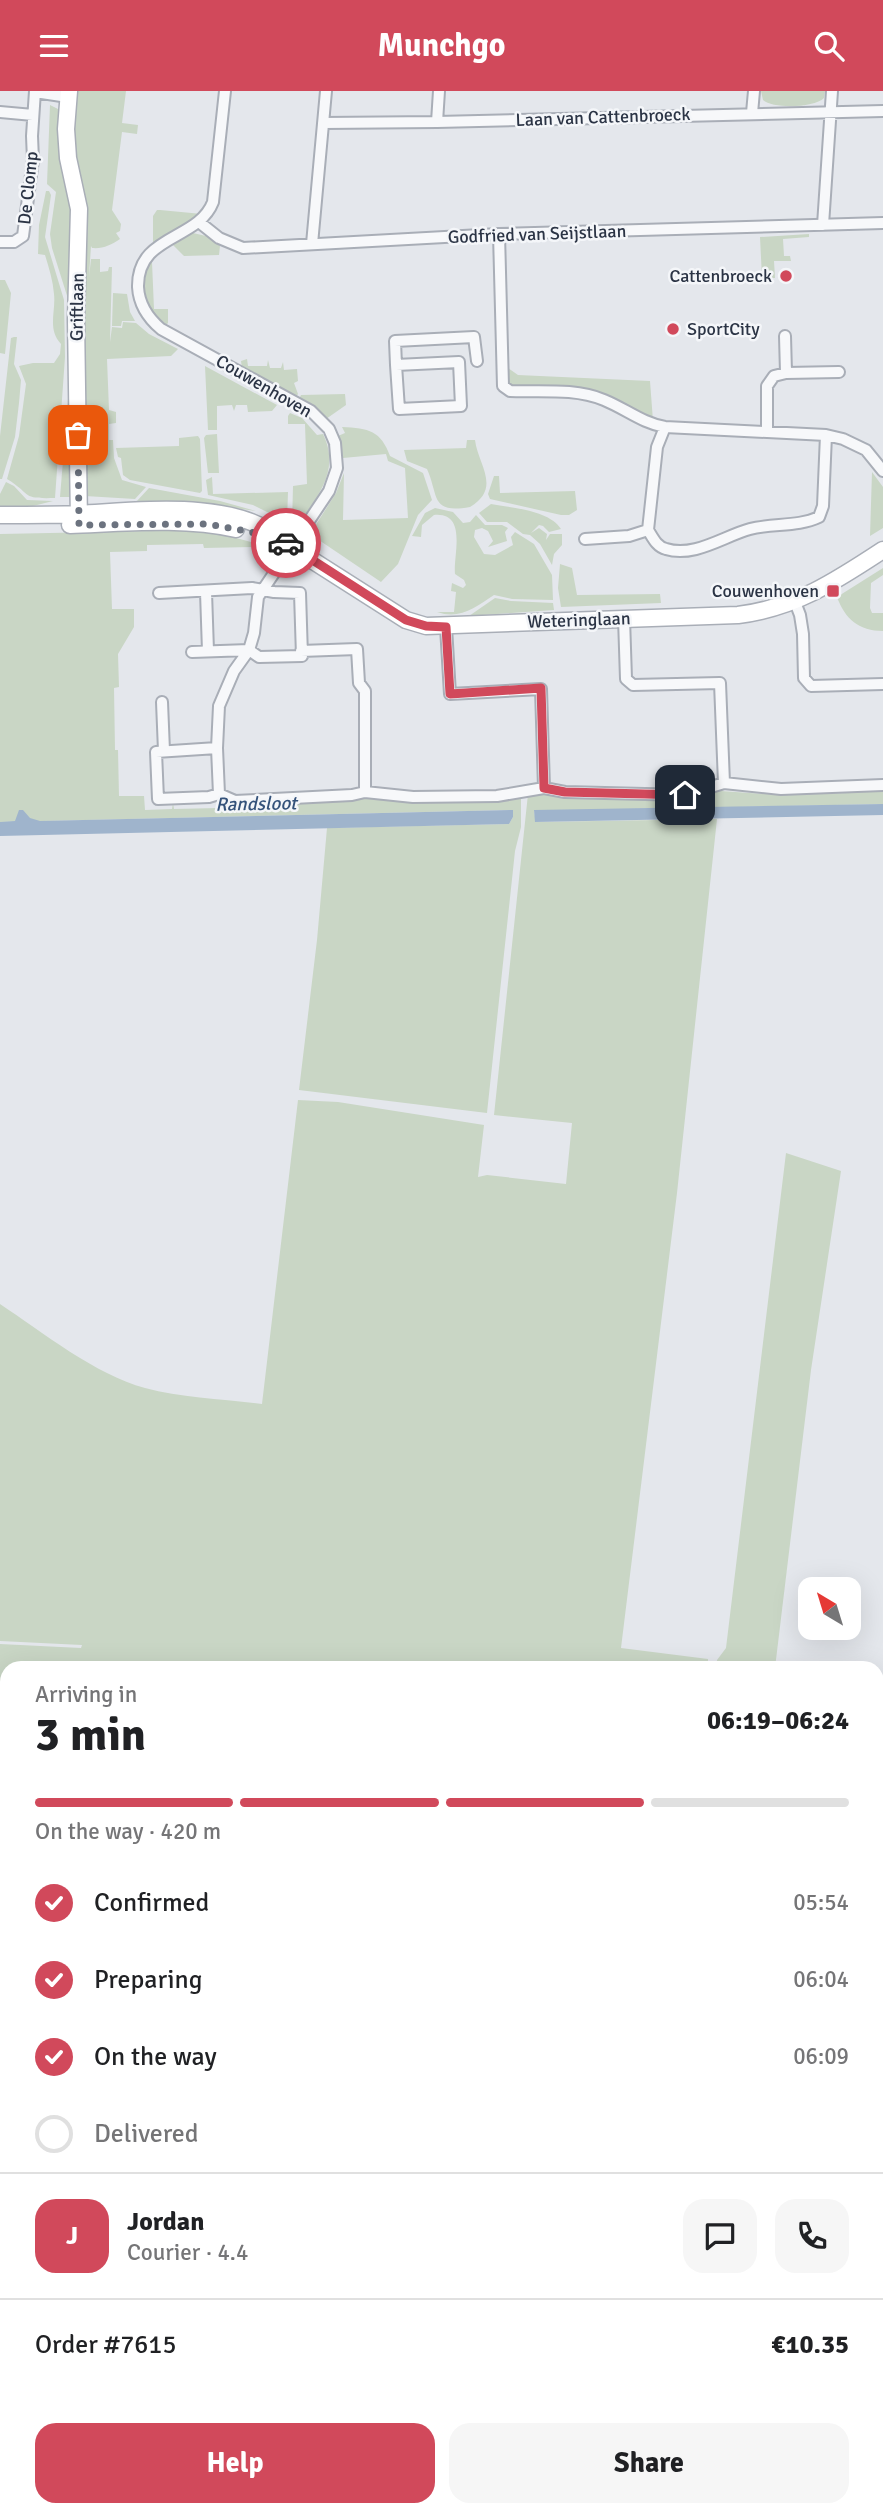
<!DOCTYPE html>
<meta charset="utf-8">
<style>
:root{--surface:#fff;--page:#f6f6f6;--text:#202124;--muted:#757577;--line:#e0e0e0;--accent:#d1495b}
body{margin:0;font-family:Signika,sans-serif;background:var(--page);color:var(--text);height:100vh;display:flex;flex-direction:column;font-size:26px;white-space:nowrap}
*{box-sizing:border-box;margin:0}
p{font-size:23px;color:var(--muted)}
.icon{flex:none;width:38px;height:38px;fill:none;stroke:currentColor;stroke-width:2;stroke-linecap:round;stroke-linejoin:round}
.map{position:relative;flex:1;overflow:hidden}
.panel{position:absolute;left:0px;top:1570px;width:884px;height:856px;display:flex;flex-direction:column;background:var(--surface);border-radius:21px 21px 0 0;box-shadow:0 7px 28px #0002}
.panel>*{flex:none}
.needle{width:46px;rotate:322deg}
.fabs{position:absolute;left:798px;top:1486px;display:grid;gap:14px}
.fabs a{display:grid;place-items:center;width:63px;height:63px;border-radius:14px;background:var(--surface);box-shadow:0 7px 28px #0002;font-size:35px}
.pin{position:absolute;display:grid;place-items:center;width:60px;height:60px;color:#fff;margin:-30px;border-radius:14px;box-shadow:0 4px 10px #0006}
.courier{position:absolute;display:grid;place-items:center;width:70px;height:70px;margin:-35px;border:5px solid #d1495b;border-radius:50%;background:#fff;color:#222;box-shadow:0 2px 9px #0007}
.overview em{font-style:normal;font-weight:700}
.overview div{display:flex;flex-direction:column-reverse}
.overview{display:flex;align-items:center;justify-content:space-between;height:119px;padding:0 35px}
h1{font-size:46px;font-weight:700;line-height:52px}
.bar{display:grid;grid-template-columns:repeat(4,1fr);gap:10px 7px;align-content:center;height:84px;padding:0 35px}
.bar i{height:9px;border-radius:5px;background:var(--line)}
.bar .selected{background:var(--accent)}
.bar p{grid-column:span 4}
.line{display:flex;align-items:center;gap:18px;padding:0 35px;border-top:2px solid var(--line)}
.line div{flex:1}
.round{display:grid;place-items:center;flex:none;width:74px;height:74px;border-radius:21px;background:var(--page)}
ol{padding:0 35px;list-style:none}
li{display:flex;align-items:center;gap:21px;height:77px}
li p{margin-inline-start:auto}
li .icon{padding:7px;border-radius:50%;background:var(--accent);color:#fff;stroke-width:4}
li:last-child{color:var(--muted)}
li i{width:38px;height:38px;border:4px solid var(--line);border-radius:50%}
.action{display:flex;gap:14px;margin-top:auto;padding:14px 35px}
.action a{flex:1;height:80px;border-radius:21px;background:var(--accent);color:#fff;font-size:28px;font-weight:700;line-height:80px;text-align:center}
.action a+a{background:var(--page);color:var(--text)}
header{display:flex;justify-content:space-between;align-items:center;height:91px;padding:0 35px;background:var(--accent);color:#fff;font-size:32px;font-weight:700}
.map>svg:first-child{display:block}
.green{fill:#c9d6c5}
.water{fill:#9fb4cc}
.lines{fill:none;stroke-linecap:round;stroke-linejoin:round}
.street-casing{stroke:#a9aeb7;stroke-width:14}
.secondary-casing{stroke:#a9aeb7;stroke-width:19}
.street{stroke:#f7f8fa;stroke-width:10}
.secondary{stroke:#fff;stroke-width:16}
.done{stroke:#6c737f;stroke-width:7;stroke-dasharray:0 12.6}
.route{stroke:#d1495b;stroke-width:9}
.poi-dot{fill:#d1495b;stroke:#f4f6f9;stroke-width:2.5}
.labels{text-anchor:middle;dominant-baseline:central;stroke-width:5;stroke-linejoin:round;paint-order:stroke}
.street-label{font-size:18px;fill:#2b3445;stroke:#f4f6f9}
.poi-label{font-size:18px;fill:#2b3445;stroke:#f4f6f9;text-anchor:end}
.water-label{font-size:19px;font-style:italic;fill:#34527a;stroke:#f4f6f9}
</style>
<header><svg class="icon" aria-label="menu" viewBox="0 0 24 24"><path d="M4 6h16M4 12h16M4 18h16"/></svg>Munchgo<svg class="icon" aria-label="search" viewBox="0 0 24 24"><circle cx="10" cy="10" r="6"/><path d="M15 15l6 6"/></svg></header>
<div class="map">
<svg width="883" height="2425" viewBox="0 0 883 2425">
<rect width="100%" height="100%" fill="#e4e7ec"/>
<path class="green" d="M 78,0 L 126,0 L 122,32 L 138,34 L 137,43 L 122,41 L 112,119 L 121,133 L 120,140 L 116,142 L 120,148 C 111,154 103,158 92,157 L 91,155 L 89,186 L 91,168 L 100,168 L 100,181 L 108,180 L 109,176 L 112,176 L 110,251 L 112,236 L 122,237 L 123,231 L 136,232 L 149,243 L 178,258 L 171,265 L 107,268 L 109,319 L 116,321 L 116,332 L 109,333 L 109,349 L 113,349 L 114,367 L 122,389 L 146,396 L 135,408 L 85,405 L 72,45 Z
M 761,0 L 825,0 L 824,7 C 814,17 773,18 763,9 Z
M 50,14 L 58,18 L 59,33 L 73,112 L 71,406 L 60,406 L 70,284 L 69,211 L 52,157 L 50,143 L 56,101 L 47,93 Z
M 46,100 L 49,100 L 51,104 L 45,146 L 64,209 L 65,266 L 55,407 C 20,408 33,404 7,388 L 19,345 L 26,293 L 19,275 L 33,272 L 54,272 L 60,263 L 61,253 C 47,238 56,221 54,203 C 53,190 49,177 45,164 L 38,163 L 39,134 Z
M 157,119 L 160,119 L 202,123 L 153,152 L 153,125 Z
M 193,142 L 206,145 L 220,155 L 219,164 L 184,165 L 173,154 Z
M 809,143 L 809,146 L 783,148 L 784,165 L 790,165 L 791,170 L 774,170 L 775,187 L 762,187 L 760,146 Z
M 150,169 L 152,171 L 154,218 L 168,218 L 168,232 L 166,234 C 142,221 139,192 150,169 Z
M 0,189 L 5,189 L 11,202 L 5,263 L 0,262 Z
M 113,202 L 127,203 L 130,221 L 135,230 L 122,230 L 121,235 L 112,235 Z
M 14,246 L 17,246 L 14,273 L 21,289 L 19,312 L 15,346 L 2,388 L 0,388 L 0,345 L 11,247 Z
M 247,268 L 248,275 L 267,275 L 268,269 L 270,277 L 281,277 L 283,271 L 284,279 L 297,278 L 298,290 L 294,292 L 298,303 L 296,306 L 242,277 L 241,270 Z
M 205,275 L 277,314 L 272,320 L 248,321 L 247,314 L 236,314 L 234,320 L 232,314 L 217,315 L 217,339 L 208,339 Z
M 505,275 L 518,284 L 650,290 L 653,330 L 618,311 L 509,295 L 505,290 Z
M 345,303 L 346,314 L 326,328 L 313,315 L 299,308 L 301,304 Z
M 290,322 L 302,327 L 317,344 L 323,343 C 341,380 317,406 296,436 L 292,434 L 293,395 L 307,393 L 305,333 L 288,333 L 288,325 Z
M 342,336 C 369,337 381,340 390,365 L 423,382 L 432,409 L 418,424 L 398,473 L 381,491 L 310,443 L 336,402 L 344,382 L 343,429 L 408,427 L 405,377 L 388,370 L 386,363 L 343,367 L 338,345 L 345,342 Z
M 217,343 L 219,382 L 208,382 L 204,347 L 206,344 Z
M 198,345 L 200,348 L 202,400 L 200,402 L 130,389 L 123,384 L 121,367 L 118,366 L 116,357 L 179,355 L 179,347 Z
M 467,349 L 475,349 C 478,374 502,397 470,416 C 430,423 439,405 427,378 L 407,370 L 404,359 L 466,357 Z
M 872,381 L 883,396 L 883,437 L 870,445 Z
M 494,385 L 499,385 L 500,402 L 575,400 L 577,419 L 569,424 L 561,424 L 490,408 L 488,403 Z
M 212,386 L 213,403 L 288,401 L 287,431 L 253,414 L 208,404 L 206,389 Z
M 6,391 L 14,395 L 27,409 L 53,410 L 33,415 L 0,416 L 0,403 Z
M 149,397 L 220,410 L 256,420 L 205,413 L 136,411 Z
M 491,413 C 512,417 549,419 561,438 L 549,441 L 543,435 L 539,434 L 531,442 L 539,437 L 547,443 L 546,449 L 550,443 L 562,443 L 562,454 L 554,463 L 552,474 L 540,453 L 530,444 L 523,443 L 507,431 L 487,431 L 479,422 Z
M 435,417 L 453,421 L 463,432 L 470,431 L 476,424 L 485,434 L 502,434 L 508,437 L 505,441 L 507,450 L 488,456 L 493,450 L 488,440 L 482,437 L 475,439 L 474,446 L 484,463 L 495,464 L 513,454 L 511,446 L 515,441 L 534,453 L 552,484 L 553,509 L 512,508 L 494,504 C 476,516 460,529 437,521 L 454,521 L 456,501 L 451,500 L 452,492 L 463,497 L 466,494 L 464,489 L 455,483 C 453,464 468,421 434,424 L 422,434 L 421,446 L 412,445 L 425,422 Z
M 199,439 L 214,441 L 251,451 L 252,456 L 204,457 L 203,453 L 147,454 L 147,460 L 110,461 L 112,518 L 134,518 L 134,536 L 118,563 L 119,596 L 114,597 L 115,659 L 118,659 L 119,705 L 144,705 L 145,719 L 172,718 L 173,712 L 174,718 L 218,717 L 219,711 L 225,715 L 238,716 L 379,706 L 521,705 L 521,736 L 515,760 L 487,1022 L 299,999 L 317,849 L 327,737 L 509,733 L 513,726 L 513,719 L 0,731 L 0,443 Z
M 560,473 L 572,477 L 577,504 L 660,503 L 661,512 L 561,516 L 558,497 Z
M 883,477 L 883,484 L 871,492 L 870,517 L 872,522 L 883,522 L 883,540 C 859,540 845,528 837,506 Z
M 495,507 L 511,510 L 553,512 L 554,519 L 469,525 Z
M 883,698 L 883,713 L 534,720 L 536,731 L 717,728 L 677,1102 L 621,1557 L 708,1568 L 708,1577 L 7,1577 L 7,1730 L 0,1730 L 0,1553 L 81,1557 L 82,1554 L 0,1550 L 0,1213 C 42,1241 96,1284 145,1297 C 182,1307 223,1308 262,1313 L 298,1009 L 338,1011 L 484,1034 L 478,1086 L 487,1084 L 566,1093 L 572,1032 L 494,1024 L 528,703 L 544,702 L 598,707 L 639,707 L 721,700 L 780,704 L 846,702 Z
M 786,1062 L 841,1080 L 811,1279 L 775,1577 L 716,1577 L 717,1569 L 726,1557 Z
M 877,1678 L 883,1679 L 883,1934 L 877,1935 Z
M 0,1734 L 7,1734 L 7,1959 L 0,1959 Z
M 0,1962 L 7,1962 L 7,2418 L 131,2419 L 128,2425 L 0,2425 Z
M 883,1973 L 883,2425 L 794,2425 L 796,2419 L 877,2418 L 877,1975 Z
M 133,2418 L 587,2418 L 587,2419 L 585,2425 L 130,2425 Z"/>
<path class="water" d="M 883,713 L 883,724 L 535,731 L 534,719 Z
M 19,719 L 23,719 L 30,727 L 40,730 L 513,719 L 513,726 L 509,733 L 0,745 L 0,731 L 15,730 Z"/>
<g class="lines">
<g class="street-casing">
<path id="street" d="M 35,1 L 68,6
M 0,21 L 33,24
M 752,22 L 754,0
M 437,31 L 439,0
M 323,32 L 437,31 L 883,20
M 199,131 L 219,147 L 243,157 L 499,143 L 883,132
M 823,134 L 832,0
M 499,143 L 503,295 L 510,300 C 541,301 575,297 604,309 C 626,318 642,332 665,336 L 826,344 L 843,348 L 866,359 L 883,380
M 0,151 L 14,151 L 23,145 L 33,69 L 32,45 L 35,0
M 312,153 L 326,0
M 785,245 L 786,282
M 459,271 L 461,315 L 399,318 L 396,274 Z
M 396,274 L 395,250 L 474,246 L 477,270
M 665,336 L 657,356 L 648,439 C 653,447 657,456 666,458 C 694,467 724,445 750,438 C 773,432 798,436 819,426 L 823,415 L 826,344
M 767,340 L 767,295 L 774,285 L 786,282 L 839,281
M 585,448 L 629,445 L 648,439
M 206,501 L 208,560
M 159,502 L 252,497 L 274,501 L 300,502 L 302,565 L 259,566 L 249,559 L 192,561
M 795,511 L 800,524 L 803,543 L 804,587 L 811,595 L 883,593
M 624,527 L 626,588 L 633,594 L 720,592 L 724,692
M 446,536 L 450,603 L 541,598 L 544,697
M 301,560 L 357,558 L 359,592 L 365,600 L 365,701
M 162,611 L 164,660
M 217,657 L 156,661 L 158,708 L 209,706 L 219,703 L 235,710 L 352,704 L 365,701 L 413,706 L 497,705 L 544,697 L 565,701 L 685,704 L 724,692 L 781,698 L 883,694
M 219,703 L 217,657 L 219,615 L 234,580 L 249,559 L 254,542 L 258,506 L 329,400 L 337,377 L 335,352 L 329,338 L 311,320 L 161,238 C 148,227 139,214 138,196 C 137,143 198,150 213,111 L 225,0"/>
</g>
<g class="secondary-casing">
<path id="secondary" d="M 69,0 L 66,38 L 68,67 L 79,118 L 76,228 L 79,431
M 0,424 C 27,424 54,424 80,423 C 138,420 238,407 282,450 L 406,529 L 426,535 L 738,524 C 795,517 836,490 883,459
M 70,434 C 124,432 183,426 236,438
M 877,1966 L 883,1964
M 609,2425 L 612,2418"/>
</g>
<use href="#street" class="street"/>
<use href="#secondary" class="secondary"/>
</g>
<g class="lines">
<path class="done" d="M 78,344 L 79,434 L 208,433 L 251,441 L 286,452"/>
<path class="route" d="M 286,452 L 406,529 L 426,535 L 446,536 L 450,603 L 541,597 L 544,697 L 565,701 L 685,704"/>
</g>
<g class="poi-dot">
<circle cx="786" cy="185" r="7"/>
<circle cx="673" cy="238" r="7"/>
<rect x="826" y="493" width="14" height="14" rx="3.5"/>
</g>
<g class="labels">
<g class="street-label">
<text transform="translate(603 26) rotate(-2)">Laan van Cattenbroeck</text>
<text transform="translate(28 97) rotate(-84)">De Clomp</text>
<text transform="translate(537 143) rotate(-2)">Godfried van Seijstlaan</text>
<text transform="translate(77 216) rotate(-89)">Griftlaan</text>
<text transform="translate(264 295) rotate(30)">Couwenhoven</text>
<text transform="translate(579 529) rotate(-2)">Weteringlaan</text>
</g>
<g class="poi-label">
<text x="772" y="185">Cattenbroeck</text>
<text x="687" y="238" text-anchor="start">SportCity</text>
<text x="819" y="500">Couwenhoven</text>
</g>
<g class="water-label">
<text transform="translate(256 713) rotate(-1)">Randsloot</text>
</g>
</g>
</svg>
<div class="fabs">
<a><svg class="needle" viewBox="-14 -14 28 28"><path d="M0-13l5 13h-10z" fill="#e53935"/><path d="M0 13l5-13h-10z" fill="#757577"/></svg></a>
</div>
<div class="pin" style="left:78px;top:344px;background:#ea580c"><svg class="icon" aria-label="bag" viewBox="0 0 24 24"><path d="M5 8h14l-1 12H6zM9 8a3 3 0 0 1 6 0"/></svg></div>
<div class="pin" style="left:685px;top:704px;background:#1f2937"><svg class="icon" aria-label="home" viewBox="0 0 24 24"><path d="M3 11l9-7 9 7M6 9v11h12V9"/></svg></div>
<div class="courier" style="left:286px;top:452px"><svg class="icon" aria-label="car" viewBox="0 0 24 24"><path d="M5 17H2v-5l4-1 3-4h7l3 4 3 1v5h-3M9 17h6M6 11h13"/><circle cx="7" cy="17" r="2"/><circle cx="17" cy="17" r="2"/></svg></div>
<section class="panel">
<div class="overview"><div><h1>3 min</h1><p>Arriving in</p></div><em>06:19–06:24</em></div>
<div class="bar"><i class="selected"></i><i class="selected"></i><i class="selected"></i><i></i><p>On the way · 420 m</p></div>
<ol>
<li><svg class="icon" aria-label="check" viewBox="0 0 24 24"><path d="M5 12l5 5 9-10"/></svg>Confirmed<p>05:54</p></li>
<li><svg class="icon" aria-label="check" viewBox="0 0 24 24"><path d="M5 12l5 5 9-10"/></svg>Preparing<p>06:04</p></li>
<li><svg class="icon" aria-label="check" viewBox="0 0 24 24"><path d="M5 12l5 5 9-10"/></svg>On the way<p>06:09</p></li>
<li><i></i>Delivered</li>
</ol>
<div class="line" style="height:126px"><b class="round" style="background:var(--accent);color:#fff">J</b><div><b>Jordan</b><p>Courier · 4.4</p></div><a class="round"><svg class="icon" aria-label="chat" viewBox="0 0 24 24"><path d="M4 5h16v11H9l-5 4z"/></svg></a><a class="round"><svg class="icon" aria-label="phone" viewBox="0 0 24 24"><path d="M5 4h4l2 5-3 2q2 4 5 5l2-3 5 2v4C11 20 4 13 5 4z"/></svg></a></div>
<div class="line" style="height:91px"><div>Order #7615</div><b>€10.35</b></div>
<div class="action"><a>Help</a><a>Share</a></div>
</section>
</div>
